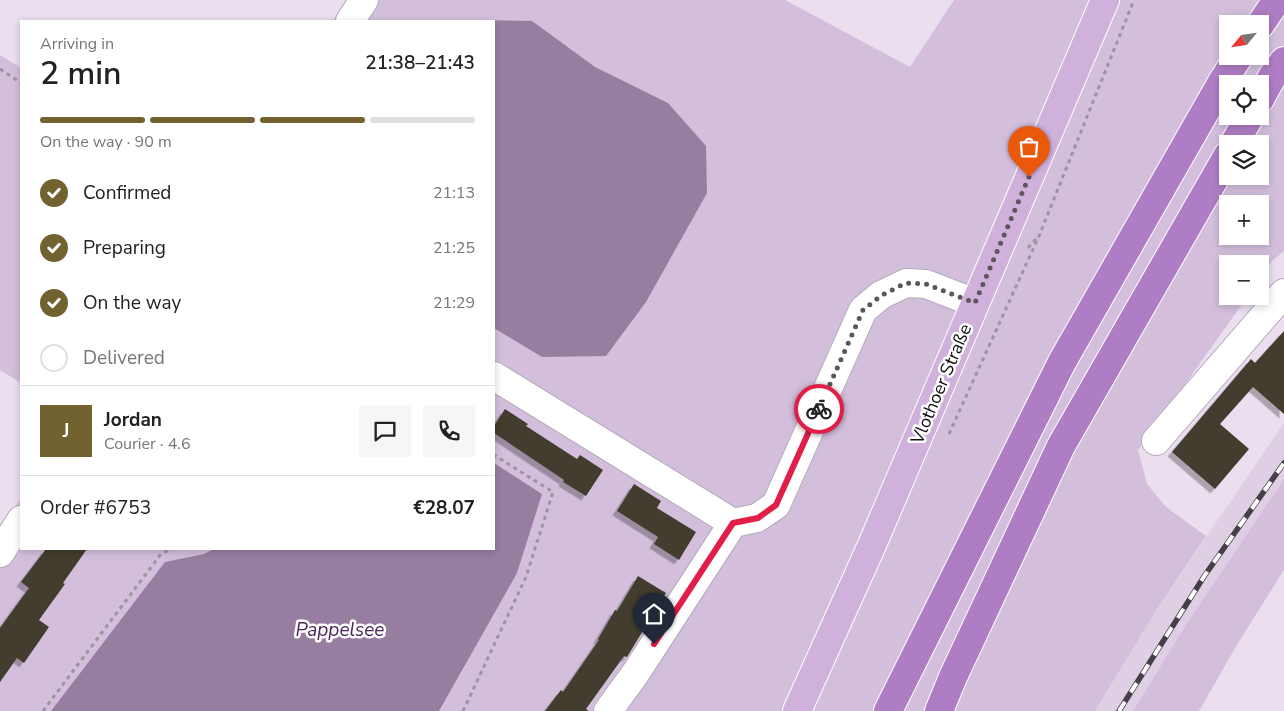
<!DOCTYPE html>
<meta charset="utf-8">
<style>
:root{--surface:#fff;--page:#f6f6f6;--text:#222;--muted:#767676;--line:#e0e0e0;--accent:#726230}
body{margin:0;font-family:"Nunito Sans",sans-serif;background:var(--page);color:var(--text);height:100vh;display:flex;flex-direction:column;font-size:19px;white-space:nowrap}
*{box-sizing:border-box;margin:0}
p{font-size:16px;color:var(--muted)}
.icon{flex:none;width:28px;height:28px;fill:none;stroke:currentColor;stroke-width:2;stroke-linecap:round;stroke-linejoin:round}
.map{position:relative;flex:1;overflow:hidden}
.side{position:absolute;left:20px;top:20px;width:475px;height:530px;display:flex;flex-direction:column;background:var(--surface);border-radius:0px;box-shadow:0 2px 8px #0003}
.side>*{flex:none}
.needle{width:32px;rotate:241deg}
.fabs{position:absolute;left:1219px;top:15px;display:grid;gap:10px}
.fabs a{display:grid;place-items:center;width:50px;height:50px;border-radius:0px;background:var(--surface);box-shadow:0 2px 8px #0003;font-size:25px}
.pin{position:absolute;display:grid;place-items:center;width:42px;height:42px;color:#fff;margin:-51px -21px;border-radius:50% 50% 50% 0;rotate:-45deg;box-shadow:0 0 5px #0007}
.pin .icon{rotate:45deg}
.courier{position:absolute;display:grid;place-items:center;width:50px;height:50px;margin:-25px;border:4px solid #e11d48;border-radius:50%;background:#fff;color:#222;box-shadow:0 1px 6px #0007}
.overview em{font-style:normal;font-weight:600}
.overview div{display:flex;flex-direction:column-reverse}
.overview{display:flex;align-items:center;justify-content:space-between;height:85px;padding:0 20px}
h1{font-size:32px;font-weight:600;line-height:38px}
.bar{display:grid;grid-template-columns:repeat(4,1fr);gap:8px 5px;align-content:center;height:60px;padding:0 20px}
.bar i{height:6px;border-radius:4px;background:var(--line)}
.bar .active{background:var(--accent)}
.bar p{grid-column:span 4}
.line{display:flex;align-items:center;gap:12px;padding:0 20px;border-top:1px solid var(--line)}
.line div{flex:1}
.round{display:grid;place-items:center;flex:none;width:52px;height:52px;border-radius:0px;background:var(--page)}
ol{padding:0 20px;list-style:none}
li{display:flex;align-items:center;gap:15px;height:55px}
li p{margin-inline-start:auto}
li .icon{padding:5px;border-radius:50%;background:var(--accent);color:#fff;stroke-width:4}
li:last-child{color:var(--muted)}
li i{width:28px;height:28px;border:2px solid var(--line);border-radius:50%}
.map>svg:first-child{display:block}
.built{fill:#decfe5}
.green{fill:#d3bfdc;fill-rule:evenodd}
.water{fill:#977ea1}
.building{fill:#423d2e;filter:url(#shadow)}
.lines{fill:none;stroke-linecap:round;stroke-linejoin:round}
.minor-casing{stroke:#b5aab9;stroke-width:30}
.major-casing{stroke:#fff;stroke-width:30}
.highway-casing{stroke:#fff;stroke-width:30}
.path{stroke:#9d94a1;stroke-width:3;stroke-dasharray:4 4;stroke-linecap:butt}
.minor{stroke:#fff;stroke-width:28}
.major{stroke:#cfb1dc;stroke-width:28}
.highway{stroke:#af7dc4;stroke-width:28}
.rail-casing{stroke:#453f47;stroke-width:5.5}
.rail{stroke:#fff;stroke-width:4;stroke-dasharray:11;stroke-linecap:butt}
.done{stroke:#5c555e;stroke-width:5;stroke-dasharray:0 9}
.route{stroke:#e11d48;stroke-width:6}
.labels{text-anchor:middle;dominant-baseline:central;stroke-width:5;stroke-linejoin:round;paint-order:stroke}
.street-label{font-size:18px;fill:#0f0b10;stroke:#fff}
.water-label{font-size:19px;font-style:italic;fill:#482655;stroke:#fff}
</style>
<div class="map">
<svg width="1284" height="711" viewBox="0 0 1284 711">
<defs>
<filter id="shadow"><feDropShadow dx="-4.5" dy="4.5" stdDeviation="0" flood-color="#0004"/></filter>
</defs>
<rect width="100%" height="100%" fill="#eadeef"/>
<path class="built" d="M 1284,423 L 1284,479 L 1185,626 L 1133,711 L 1095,711 L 1157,609 Z"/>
<path class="green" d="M 346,0 L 785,0 L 910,67 L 954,0 L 1284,0 L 1284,251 L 1273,260 L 1260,279 L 1260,264 L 1228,264 L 1228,296 L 1248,296 L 1138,450 L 1147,484 L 1166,507 L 1206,536 L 1157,609 L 1095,711 L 0,711 L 0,531 L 21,498 L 21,549 L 494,549 L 494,21 L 333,21 ZM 1228,24 L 1260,24 L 1260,56 L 1228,56 ZM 1228,84 L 1260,84 L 1260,116 L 1228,116 ZM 1228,144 L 1260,144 L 1260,176 L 1228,176 ZM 1228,204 L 1260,204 L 1260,236 L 1228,236 Z
M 0,55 L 21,68 L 21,383 L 0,370 Z
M 1284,479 L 1284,570 L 1238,643 L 1199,711 L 1133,711 L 1185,626 Z"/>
<path class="water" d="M 477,20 L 532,21 L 595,67 L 668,103 L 706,146 L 707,193 L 646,302 L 606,356 L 542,357 L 494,328 L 494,21 L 476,21 Z
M 494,463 L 542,494 L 517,573 L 439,711 L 51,711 L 165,562 L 204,554 L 214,549 L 494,549 Z"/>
<path class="building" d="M 1284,331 L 1284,414 L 1253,387 L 1220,424 L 1249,449 L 1215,489 L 1172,452 L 1251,359 L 1255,363 Z
M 505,409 L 528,424 L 526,426 L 577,459 L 580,455 L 603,470 L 586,496 L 563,482 L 564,480 L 494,433 L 494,426 Z
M 634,484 L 661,501 L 657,508 L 696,532 L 679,560 L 654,544 L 658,537 L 617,511 Z
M 46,549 L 87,549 L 63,583 L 65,584 L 39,620 L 49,627 L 24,663 L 17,658 L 0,682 L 0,628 L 29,588 L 21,582 Z
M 638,576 L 666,593 L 627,657 L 624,656 L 586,709 L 589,711 L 545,711 L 561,690 L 563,692 L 599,640 L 598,639 L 615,610 L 617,611 Z"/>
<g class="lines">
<g class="minor-casing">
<path id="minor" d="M 350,21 L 364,0
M 494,376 L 733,523 L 757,518 L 776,505 L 863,310 L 881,295 L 906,283 L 926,284 L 975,303
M 1156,441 L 1284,293
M 0,553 L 21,520
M 608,711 L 635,674 L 733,523"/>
</g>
<g class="major-casing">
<path id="major" d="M 797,711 L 872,545 L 1105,0"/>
</g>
<g class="highway-casing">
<path id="highway" d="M 1260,25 L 1277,0
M 1260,99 L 1272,77 L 1284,61
M 1234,144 L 1250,116
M 888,711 L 1062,362 L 1222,82 L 1239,56
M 939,711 L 953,677 L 1061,446 L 1228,155"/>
</g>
<path class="path" d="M 0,69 L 21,83
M 1028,248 L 1037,238
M 949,434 L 1039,236 L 1134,0
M 43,711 L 161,554 L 171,549
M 463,711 L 526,577 L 553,492 L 494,455"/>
<use href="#minor" class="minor"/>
<use href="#major" class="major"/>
<use href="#highway" class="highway"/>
<g class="rail-casing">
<path id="rail" d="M 1119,711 L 1205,575 L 1284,463"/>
</g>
<use href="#rail" class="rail"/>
</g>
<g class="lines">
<path class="done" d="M 819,409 L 863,310 L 882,295 L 906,283 L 926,284 L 975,303 L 1029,177"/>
<path class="route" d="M 654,644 L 733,523 L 758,518 L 776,505 L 819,409"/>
</g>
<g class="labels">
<g class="street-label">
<text transform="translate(941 384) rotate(-67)">Vlothoer Straße</text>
</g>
<g class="water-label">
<text x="340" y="630">Pappelsee</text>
</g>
</g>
</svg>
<div class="fabs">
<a><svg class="needle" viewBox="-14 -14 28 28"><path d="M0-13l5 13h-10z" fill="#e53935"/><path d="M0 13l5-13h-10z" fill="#767676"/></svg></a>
<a><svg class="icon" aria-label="locate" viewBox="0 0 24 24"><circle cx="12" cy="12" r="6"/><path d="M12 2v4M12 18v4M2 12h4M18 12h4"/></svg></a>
<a><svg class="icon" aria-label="layers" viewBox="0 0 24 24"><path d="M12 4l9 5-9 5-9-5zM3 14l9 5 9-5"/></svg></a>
<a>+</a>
<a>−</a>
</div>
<div class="pin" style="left:1029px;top:177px;background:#ea580c"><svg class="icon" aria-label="bag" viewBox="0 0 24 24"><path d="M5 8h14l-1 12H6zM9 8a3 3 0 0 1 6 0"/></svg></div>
<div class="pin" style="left:654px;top:644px;background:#1f2937"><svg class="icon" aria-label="home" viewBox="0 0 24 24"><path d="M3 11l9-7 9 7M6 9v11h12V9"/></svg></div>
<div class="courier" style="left:819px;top:409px"><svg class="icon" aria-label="bike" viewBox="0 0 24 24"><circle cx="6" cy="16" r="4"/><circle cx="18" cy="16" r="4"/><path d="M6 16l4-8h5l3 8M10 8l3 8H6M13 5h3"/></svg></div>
<section class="side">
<div class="overview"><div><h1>2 min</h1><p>Arriving in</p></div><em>21:38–21:43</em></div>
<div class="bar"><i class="active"></i><i class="active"></i><i class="active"></i><i></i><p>On the way · 90 m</p></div>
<ol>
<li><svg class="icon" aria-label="check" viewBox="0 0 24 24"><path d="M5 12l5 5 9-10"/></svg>Confirmed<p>21:13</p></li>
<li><svg class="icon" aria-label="check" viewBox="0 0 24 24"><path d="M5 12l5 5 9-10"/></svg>Preparing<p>21:25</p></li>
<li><svg class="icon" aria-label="check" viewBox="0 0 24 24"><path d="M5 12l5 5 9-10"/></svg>On the way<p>21:29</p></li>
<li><i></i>Delivered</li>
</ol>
<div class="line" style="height:90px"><b class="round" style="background:var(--accent);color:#fff">J</b><div><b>Jordan</b><p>Courier · 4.6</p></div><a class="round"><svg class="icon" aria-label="chat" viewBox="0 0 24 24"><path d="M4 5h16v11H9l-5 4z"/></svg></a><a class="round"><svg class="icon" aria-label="phone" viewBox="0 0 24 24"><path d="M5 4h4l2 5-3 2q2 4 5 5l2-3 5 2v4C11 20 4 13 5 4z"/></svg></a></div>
<div class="line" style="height:65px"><div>Order #6753</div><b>€28.07</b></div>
</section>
</div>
